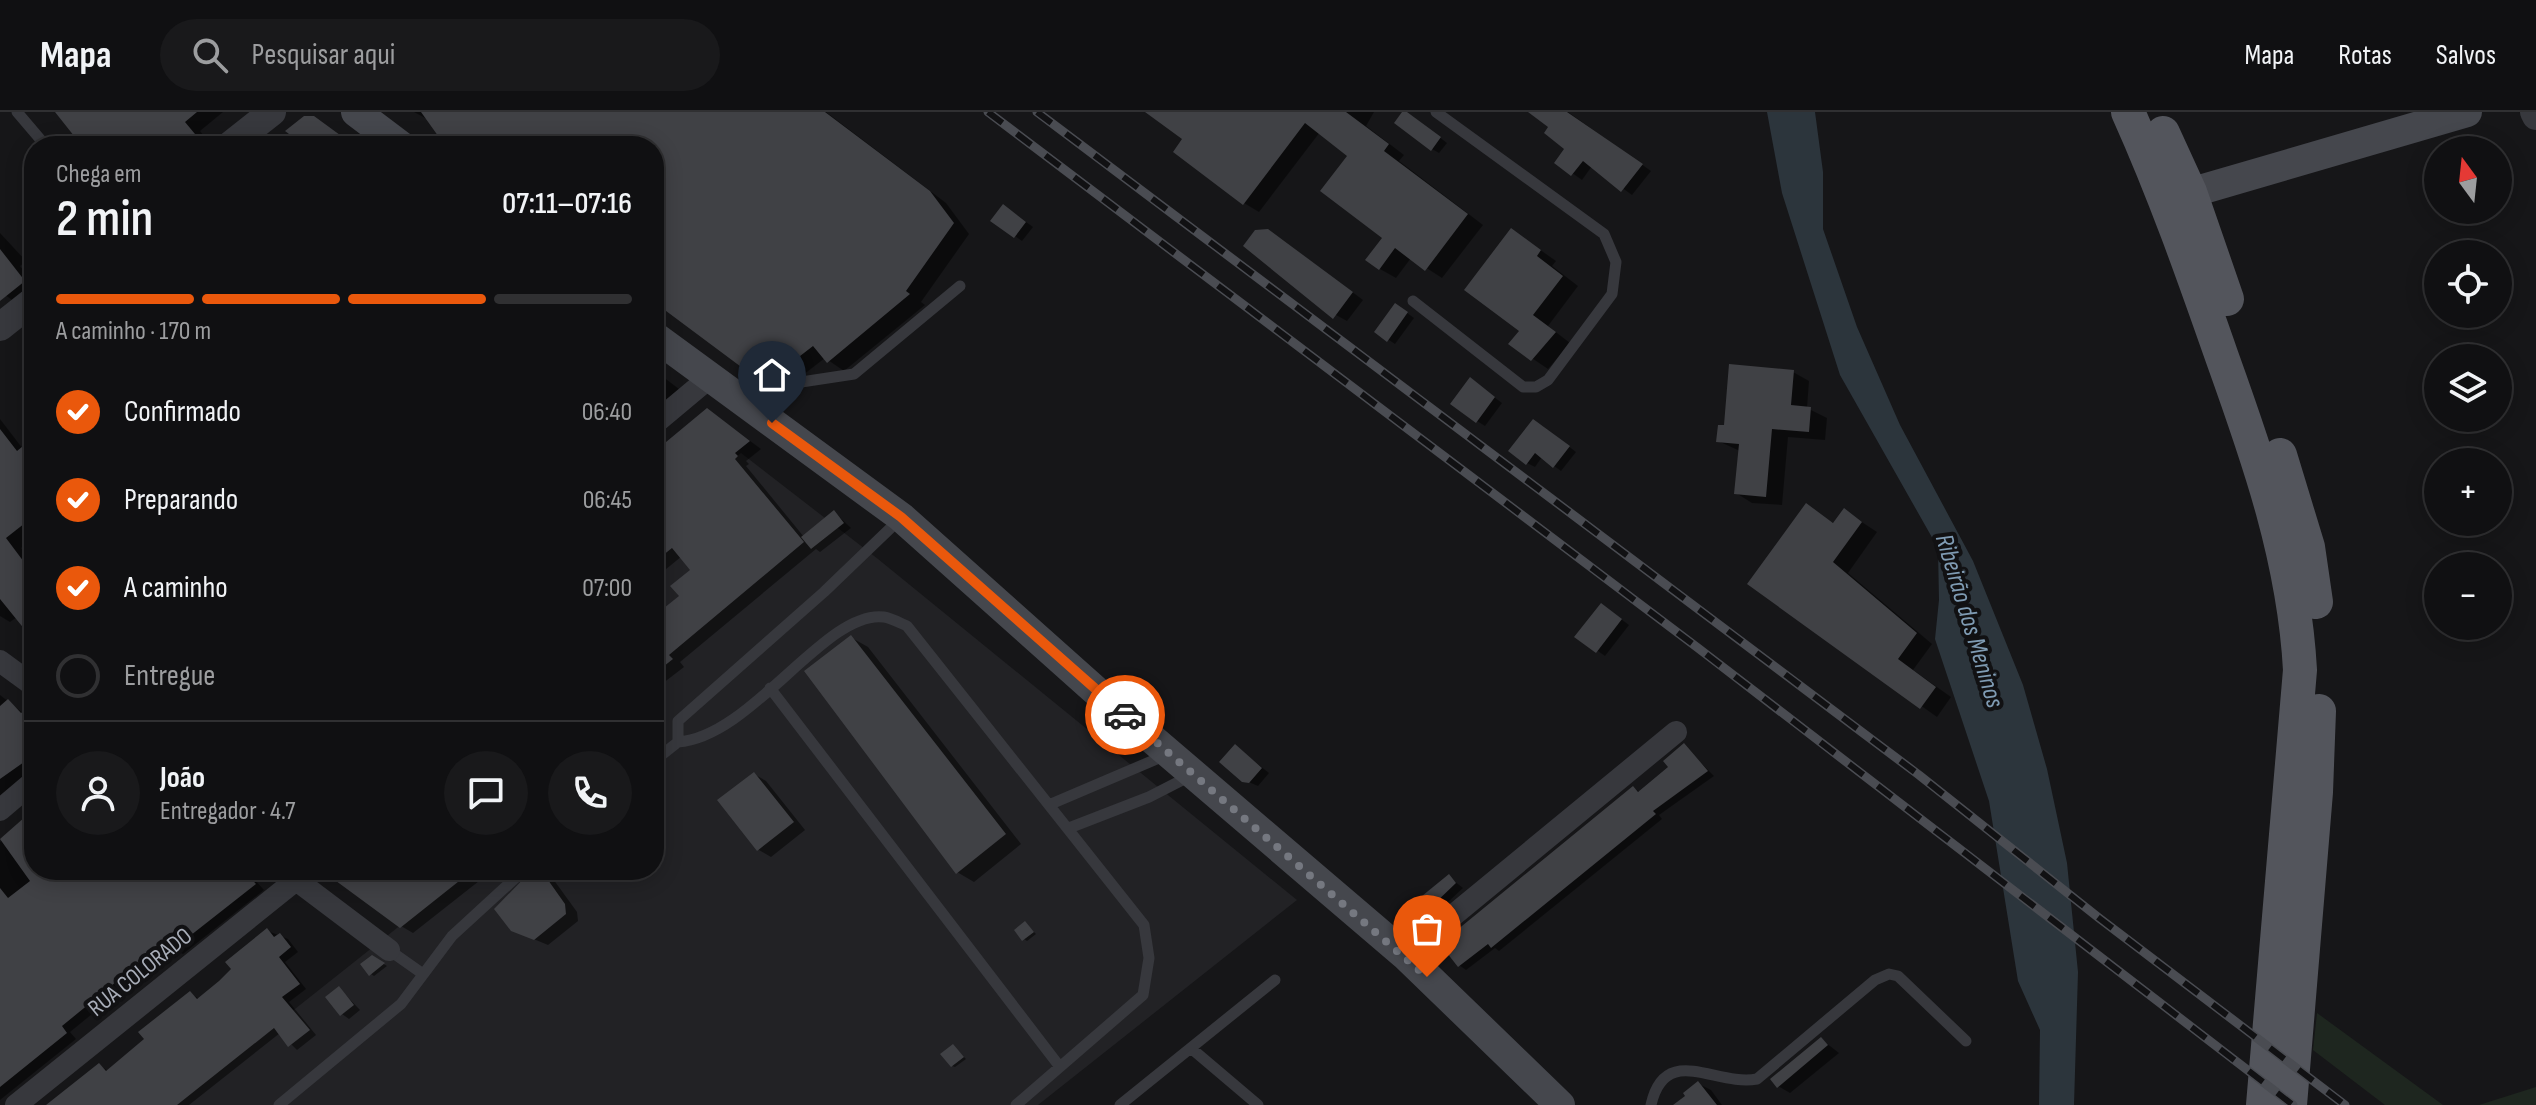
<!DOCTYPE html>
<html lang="pt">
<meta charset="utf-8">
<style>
:root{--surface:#101012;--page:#19191b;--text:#f1f3f6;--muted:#9c9d9f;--line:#303032;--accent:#ea580c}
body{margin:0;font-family:"Sofia Sans Condensed",sans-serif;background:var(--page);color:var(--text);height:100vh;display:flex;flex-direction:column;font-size:30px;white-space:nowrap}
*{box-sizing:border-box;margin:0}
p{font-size:26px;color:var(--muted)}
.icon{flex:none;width:44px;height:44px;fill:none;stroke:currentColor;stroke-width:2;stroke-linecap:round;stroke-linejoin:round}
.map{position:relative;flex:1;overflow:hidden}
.drawer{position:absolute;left:24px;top:24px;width:640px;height:744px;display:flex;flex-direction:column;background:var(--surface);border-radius:32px;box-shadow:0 4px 20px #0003,0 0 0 2px var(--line)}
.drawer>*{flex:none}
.needle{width:52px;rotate:345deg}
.buttons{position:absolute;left:2424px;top:24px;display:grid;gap:16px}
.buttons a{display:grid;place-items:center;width:88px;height:88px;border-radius:50%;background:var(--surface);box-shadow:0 4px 20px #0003,0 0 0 2px var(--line);font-size:40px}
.pin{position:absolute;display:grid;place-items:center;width:68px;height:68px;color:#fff;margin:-82px -34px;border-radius:50% 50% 50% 0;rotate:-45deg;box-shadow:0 0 8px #0007}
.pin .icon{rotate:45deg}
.courier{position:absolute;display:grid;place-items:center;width:80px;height:80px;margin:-40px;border:6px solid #ea580c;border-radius:50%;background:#fff;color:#222;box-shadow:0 2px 10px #0007}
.head em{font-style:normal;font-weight:600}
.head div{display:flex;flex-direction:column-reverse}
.head{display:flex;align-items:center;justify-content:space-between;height:136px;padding:0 32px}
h1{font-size:52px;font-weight:600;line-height:60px}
.bar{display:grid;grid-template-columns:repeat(4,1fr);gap:12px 8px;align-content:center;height:96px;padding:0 32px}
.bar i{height:10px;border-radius:6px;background:var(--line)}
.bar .on{background:var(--accent)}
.bar p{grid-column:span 4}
.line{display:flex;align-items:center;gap:20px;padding:0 32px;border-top:2px solid var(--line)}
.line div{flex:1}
.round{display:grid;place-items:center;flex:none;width:84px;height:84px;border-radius:42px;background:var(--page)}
ol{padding:0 32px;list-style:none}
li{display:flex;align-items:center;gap:24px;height:88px}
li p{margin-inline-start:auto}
li .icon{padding:8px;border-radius:50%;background:var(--accent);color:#fff;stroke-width:4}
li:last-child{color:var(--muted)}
li i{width:44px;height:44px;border:4px solid var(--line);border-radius:50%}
header{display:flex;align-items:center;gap:48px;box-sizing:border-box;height:112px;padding:0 40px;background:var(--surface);border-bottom:2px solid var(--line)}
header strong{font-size:38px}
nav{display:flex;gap:44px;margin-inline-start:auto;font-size:28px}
.search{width:560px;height:72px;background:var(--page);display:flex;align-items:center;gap:20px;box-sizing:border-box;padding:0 28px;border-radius:44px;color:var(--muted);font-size:30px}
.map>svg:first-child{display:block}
.built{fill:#222225}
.green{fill:#1e261f}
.water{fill:#2c353c}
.shadow{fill:#0007}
.building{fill:#404145}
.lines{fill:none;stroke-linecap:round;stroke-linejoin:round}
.service{stroke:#37383d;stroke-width:11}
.minor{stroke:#37383d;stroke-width:22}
.tertiary{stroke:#37383d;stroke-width:28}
.secondary{stroke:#45474d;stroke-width:30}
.primary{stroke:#53555c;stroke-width:34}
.rail-casing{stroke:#4a4c52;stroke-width:9}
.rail{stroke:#111113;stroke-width:6;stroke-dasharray:18;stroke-linecap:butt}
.done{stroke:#757880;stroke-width:8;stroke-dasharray:0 14.4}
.route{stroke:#ea580c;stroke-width:10}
.labels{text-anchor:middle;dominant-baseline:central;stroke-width:8;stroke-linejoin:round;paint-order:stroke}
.street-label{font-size:24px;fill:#a8adb8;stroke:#111113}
.water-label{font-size:26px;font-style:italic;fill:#7f9bb3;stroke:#111113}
</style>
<header>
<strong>Mapa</strong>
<div class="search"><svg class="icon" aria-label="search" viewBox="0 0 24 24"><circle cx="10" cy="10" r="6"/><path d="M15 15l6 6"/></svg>Pesquisar aqui</div>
<nav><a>Mapa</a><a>Rotas</a><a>Salvos</a></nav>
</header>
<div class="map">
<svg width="2536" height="993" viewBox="0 0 2536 993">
<rect width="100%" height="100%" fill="#161618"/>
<path class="built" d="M 741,341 L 878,447 L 1297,788 L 1038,993 L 174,993 L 470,758 L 654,758 L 654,412 Z"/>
<path class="green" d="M 2317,901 L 2443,993 L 2385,993 L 2313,938 Z
M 2536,975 L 2536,993 L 2479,993 Z"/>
<path class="water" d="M 1767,0 L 1815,0 L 1823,60 L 1823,117 L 1857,215 L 1900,313 L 1973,449 L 2023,573 L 2047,657 L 2067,751 L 2078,860 L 2074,993 L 2039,993 L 2040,918 L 2018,869 L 1989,689 L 1935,527 L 1939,488 L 1938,436 L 1840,263 L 1782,81 Z"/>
<path class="shadow" d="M 58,0 L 223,0 L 200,19 L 212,34 L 84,34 Z
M 414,0 L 826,0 L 946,91 L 969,122 L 921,190 L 925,193 L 844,259 L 825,246 L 781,280 L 654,187 L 654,34 L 455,34 L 429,8 Z
M 1159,0 L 1374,0 L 1366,14 L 1404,43 L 1399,49 L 1483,113 L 1442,166 L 1411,146 L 1396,166 L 1380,157 L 1385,126 L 1350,43 L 1320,20 L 1259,100 L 1244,91 Z
M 1532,0 L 1568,0 L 1651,59 L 1632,83 L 1592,54 L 1582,68 L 1557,50 L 1567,36 L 1551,15 Z
M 1412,4 L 1447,31 L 1439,41 L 1432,37 Z
M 1011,99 L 1033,115 L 1022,129 L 1015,124 Z
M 1512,118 L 1556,149 L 1552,154 L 1578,174 L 1548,214 L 1570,231 L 1548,257 L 1511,232 L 1521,218 Z
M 0,121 L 26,149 L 20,154 L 34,172 L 34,183 L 20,194 L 0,179 Z
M 1280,126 L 1363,188 L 1347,209 L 1336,203 Z
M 1403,198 L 1414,206 L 1395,232 L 1377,220 Z
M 654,258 L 679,277 L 680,284 L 654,306 Z
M 1793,260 L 1809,269 L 1807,296 L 1827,306 L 1825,328 L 1788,325 L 1782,393 L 1752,391 L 1736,381 L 1740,339 L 1718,329 L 1725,315 Z
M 1478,273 L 1502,291 L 1485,314 L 1477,309 Z
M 708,298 L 761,337 L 746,349 L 749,352 L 746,354 L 804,425 L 834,400 L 851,416 L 820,440 L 816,437 L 680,550 L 684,555 L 654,578 L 654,506 L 681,484 L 693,458 L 682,444 L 654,467 L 654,343 Z
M 0,307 L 23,337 L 34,328 L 34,425 L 21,436 L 30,448 L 34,445 L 34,525 L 17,505 L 10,510 L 0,504 Z
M 1541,313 L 1576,340 L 1561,359 L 1542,345 L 1535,355 L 1527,351 Z
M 1806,394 L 1835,412 L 1845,399 L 1877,420 L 1848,461 L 1932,532 L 1913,558 L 1951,585 L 1937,605 L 1750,472 Z
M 1609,498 L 1629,513 L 1605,544 L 1577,524 Z
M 852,526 L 868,535 L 1021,732 L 974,770 L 957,760 Z
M 0,583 L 24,602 L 34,601 L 34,660 L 0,686 Z
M 1235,634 L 1269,661 L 1258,674 L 1244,668 Z
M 1684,634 L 1714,664 L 1659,703 L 1662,707 L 1499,839 L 1495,836 L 1466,858 L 1459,853 L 1633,676 L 1640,680 L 1671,656 Z
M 754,662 L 766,669 L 805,718 L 771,745 L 759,738 Z
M 34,700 L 34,758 L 246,758 L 264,778 L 183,842 L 173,836 L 70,920 L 76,927 L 0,988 L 0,730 Z
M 345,758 L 493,758 L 413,821 L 401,814 Z
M 535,758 L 548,760 L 577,800 L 578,809 L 548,833 L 512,818 Z
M 1449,765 L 1463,776 L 1416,820 L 1409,816 Z
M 1025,811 L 1036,822 L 1027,829 L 1024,827 Z
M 268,819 L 288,827 L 298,840 L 285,850 L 306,877 L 289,890 L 316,923 L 297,938 L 280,921 L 189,993 L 50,993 L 99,953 L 108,959 L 147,927 L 190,881 L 199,887 L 221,870 Z
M 372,845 L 387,854 L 374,864 L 371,862 Z
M 339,876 L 360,898 L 349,907 L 342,902 Z
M 1821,927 L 1839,941 L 1790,981 L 1778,974 Z
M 953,934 L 966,947 L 955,955 L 952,954 Z
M 1699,972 L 1711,978 L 1722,993 L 1677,993 Z"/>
<path class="building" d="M 55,0 L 197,0 L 185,10 L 205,34 L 82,34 Z
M 421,0 L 825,0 L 930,79 L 954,111 L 906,179 L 910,182 L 827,251 L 813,234 L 764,272 L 654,190 L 654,34 L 454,34 L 441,28 Z
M 1145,0 L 1346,0 L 1389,32 L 1384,39 L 1468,102 L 1425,159 L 1395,136 L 1379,158 L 1365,148 L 1382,126 L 1320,79 L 1347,44 L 1305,11 L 1243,93 L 1173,40 L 1182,27 Z
M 1402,0 L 1407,0 L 1441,25 L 1431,39 L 1394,11 Z
M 1528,0 L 1567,0 L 1643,52 L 1621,80 L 1583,49 L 1571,64 L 1554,51 L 1564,37 L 1544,21 L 1548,15 Z
M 304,4 L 314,4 L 355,34 L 305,34 L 285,19 Z
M 1003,92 L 1026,110 L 1014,126 L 990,109 Z
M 1511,116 L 1541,138 L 1537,144 L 1563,164 L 1533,203 L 1556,220 L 1531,249 L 1508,232 L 1519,219 L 1464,178 Z
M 1268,117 L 1353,180 L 1333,207 L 1243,134 L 1255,118 Z
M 0,137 L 25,169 L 0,189 Z
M 1395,191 L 1408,200 L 1387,230 L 1374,220 Z
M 1729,252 L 1794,258 L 1791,293 L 1811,295 L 1809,320 L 1772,317 L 1766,385 L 1734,382 L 1739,332 L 1716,330 L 1718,313 L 1724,313 Z
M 1470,265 L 1495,285 L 1476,311 L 1450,292 Z
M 707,296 L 750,329 L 735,341 L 738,344 L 735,347 L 804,430 L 669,543 L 673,547 L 654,562 L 654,504 L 679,484 L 670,474 L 690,458 L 672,436 L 662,444 L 654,435 L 654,340 Z
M 1533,307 L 1570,334 L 1553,356 L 1535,341 L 1526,353 L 1508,339 Z
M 0,317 L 17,339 L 34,325 L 34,404 L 6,426 L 24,450 L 34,442 L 34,529 L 0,487 Z
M 1806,391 L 1833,411 L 1844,396 L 1862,410 L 1833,450 L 1917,521 L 1898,547 L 1936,575 L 1920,597 L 1747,472 Z
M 834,398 L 844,411 L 811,437 L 801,425 Z
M 1601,491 L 1622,507 L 1596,541 L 1574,525 Z
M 851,523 L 1006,722 L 956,762 L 804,559 Z
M 8,587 L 21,601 L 34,591 L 34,643 L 0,667 L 0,594 Z
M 1684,631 L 1708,659 L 1653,699 L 1656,702 L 1491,836 L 1488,832 L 1458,855 L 1440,832 L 1633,674 L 1638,680 L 1668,655 L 1663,649 Z
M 1235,632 L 1262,656 L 1249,671 L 1242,670 L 1219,650 Z
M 754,660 L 794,710 L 757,739 L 717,688 Z
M 34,697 L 34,758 L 243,758 L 256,772 L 172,838 L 165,830 L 62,914 L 67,921 L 0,975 L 0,776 L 8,786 L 30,769 L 0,727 Z
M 342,758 L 473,758 L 400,816 L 332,766 Z
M 532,758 L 541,758 L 565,792 L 566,802 L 534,828 L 511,819 L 494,797 Z
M 1449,762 L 1456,771 L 1408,817 L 1395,806 Z
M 1025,809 L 1034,820 L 1022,829 L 1014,818 Z
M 267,816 L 274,825 L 280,821 L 291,835 L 279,845 L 300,872 L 282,885 L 310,918 L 288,935 L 274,916 L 177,993 L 46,993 L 99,951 L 106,959 L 144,927 L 138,920 L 190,879 L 197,887 L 219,869 L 231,857 L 225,850 Z
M 372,843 L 385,851 L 369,864 L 360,852 Z
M 339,874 L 354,893 L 340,904 L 325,885 Z
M 1821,925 L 1828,933 L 1777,976 L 1770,967 Z
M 953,932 L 964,945 L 951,955 L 940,942 Z
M 1698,969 L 1717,993 L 1673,993 L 1685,984 L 1683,981 Z"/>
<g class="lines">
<path class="service" d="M 17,0 L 46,34
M 1413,189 L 1523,275 L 1536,275 L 1548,268 L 1612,182 L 1616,150 L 1604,122 L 1436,0
M 752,292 L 775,274 L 854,262 L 960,174
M 770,576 L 1060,955
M 678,630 C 752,625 826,497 884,505 C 891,506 900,511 907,514 L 1144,813 L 1149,846 L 1143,883 L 1016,993
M 654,649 L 678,630 L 678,609 L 824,480 L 901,406
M 1051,692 L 1166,643
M 1069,716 L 1149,685 L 1190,664
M 389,838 L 423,862
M 1192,937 L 1258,993
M 279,993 L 401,892 L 452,824 L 524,758
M 1120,993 L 1275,868
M 1651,993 C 1665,930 1716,975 1757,967 L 1875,868 L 1889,862 L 1898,864 L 1966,929"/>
<path class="minor" d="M 654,312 L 709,266
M 0,549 L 34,574
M 0,698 L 34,669
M 283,758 L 389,838
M 1405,843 L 1676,620
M 16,993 L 296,768"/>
<path class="tertiary" d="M 2534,0 L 2536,4
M 229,34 L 272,0
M 0,215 L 34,188"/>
<path class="secondary" d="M 356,0 L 401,34
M 2169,87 L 2467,0
M 654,224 L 901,405 L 1096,579 L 1405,843 L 1560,993"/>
<path class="primary" d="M 2128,0 C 2164,80 2193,162 2222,245 C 2259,348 2294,448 2300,558 L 2263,993
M 2163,21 L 2190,80 L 2227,187
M 2280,343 L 2308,435 L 2316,490
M 2290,993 L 2316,680 L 2319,599"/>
<g class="rail-casing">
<path id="rail" d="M 988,0 L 1698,536 L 2293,993
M 1037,0 L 1919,663 L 2099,806 L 2345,993"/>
</g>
<use href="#rail" class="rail"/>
</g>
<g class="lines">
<path class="done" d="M 1125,603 L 1427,865"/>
<path class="route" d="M 772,311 L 901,405 L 1125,603"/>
</g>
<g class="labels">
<g class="street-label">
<text transform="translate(140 860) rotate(-39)">RUA COLORADO</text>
</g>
<g class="water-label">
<text transform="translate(1969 509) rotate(73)">Ribeirão dos Meninos</text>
</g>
</g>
</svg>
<div class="buttons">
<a><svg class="needle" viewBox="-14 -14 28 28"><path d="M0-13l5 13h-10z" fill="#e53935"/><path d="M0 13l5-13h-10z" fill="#9c9d9f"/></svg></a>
<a><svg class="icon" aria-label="locate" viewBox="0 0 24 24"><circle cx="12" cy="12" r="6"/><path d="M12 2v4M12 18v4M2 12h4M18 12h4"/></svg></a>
<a><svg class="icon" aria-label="layers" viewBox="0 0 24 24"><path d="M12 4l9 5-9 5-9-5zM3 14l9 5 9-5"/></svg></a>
<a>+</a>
<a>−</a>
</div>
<div class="pin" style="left:1427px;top:865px;background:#ea580c"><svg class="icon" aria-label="bag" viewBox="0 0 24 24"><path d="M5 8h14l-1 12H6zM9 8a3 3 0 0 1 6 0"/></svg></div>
<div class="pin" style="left:772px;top:311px;background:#1f2937"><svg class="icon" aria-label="home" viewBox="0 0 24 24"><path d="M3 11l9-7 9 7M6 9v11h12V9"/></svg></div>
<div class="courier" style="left:1125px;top:603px"><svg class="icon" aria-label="car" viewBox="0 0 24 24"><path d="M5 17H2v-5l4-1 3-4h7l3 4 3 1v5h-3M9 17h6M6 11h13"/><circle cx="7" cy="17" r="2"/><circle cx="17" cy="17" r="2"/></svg></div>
<section class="drawer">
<div class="head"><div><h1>2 min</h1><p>Chega em</p></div><em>07:11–07:16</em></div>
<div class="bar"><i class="on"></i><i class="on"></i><i class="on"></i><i></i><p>A caminho · 170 m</p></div>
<ol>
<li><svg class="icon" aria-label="check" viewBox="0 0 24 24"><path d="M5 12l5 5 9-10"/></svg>Confirmado<p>06:40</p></li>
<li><svg class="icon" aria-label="check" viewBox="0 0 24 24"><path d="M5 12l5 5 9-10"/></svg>Preparando<p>06:45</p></li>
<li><svg class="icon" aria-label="check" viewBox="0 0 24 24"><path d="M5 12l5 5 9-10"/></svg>A caminho<p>07:00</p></li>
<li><i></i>Entregue</li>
</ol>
<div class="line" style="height:144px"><a class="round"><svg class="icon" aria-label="person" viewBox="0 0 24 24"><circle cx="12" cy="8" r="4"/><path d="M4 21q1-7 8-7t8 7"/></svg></a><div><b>João</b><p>Entregador · 4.7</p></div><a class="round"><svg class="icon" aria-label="chat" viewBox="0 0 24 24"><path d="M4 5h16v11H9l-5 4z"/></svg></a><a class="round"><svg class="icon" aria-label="phone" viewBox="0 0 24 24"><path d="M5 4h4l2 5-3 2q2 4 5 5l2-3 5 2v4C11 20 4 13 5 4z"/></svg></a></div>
</section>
</div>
